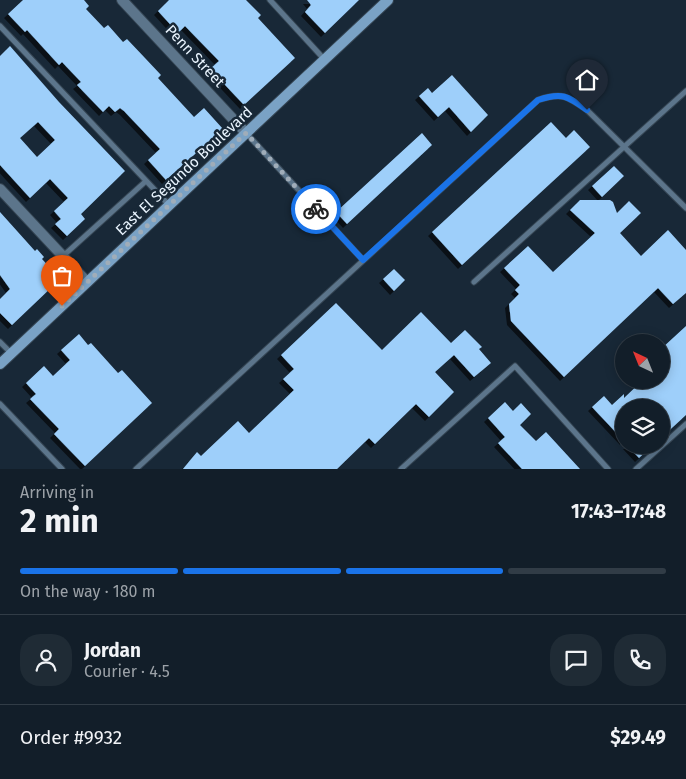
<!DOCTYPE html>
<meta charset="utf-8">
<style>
:root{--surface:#121e29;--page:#1f2b35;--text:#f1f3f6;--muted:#9ca2a8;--line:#313c46;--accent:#1a73e8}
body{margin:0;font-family:"Fira Sans",sans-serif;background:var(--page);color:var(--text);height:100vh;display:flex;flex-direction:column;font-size:19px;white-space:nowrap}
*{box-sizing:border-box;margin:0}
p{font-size:16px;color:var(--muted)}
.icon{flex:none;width:28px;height:28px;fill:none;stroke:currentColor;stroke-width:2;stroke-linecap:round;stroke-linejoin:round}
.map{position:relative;height:469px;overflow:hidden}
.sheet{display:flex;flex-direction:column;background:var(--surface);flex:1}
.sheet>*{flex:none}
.needle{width:32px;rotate:317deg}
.fabs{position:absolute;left:615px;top:334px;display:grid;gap:10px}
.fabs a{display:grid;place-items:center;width:55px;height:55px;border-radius:50%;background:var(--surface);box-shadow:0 2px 12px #0003,0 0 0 1px var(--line);font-size:25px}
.pin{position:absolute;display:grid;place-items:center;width:42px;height:42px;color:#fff;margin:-51px -21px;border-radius:50% 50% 50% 0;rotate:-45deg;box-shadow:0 0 5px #0007}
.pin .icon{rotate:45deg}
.courier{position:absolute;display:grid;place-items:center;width:50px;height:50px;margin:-25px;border:4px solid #1a73e8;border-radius:50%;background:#fff;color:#222;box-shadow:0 1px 6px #0007}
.headline em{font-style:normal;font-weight:700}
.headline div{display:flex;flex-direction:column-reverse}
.headline{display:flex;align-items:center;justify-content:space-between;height:85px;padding:0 20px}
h1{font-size:32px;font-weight:700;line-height:38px}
.bar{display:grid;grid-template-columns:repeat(4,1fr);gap:8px 5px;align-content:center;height:60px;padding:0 20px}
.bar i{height:6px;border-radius:4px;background:var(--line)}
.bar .on{background:var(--accent)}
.bar p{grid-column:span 4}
.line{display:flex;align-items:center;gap:12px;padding:0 20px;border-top:1px solid var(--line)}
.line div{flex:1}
.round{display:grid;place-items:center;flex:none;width:52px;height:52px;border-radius:20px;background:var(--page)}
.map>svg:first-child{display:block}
.building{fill:#9ecffa;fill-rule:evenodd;filter:url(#shadow)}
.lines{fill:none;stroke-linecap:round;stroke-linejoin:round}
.lane-casing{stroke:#354553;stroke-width:7}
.street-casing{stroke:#354553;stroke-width:12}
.secondary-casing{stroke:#354553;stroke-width:12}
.lane{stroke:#5c758b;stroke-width:5}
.street{stroke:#5c758b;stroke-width:10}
.secondary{stroke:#7aa2c5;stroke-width:10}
.done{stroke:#a0adb9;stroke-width:5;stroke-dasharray:0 9}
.route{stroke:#1a73e8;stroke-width:6}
.labels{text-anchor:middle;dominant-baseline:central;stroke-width:5;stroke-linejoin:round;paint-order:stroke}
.street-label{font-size:15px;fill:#eaf5ff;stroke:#182837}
</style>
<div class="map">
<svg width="686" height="469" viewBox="0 0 686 469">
<defs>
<filter id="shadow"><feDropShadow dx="-4" dy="4" stdDeviation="0" flood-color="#0009"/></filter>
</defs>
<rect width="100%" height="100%" fill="#182837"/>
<path class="building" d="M 23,0 L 84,0 L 89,6 L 86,9 L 104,28 L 108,25 L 123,42 L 127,39 L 145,58 L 161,75 L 158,78 L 194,117 L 204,108 L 223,129 L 166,180 L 148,160 L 160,149 L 124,111 L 120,108 L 115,112 L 109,106 L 103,112 L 77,85 L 81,82 L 62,62 L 59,65 L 27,30 L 25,32 L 8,14 Z
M 169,0 L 246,0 L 261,15 L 258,18 L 295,58 L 244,105 L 210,69 L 219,61 L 185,26 L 178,33 L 158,11 Z
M 307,0 L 359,0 L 325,33 L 305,12 L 311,5 Z
M 10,46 L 59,102 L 125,171 L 81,214 L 85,219 L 67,236 L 55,224 L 61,219 L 54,211 L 68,198 L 50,179 L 30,198 L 0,165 L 0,56 ZM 38,122 L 55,140 L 37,157 L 20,138 Z
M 452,75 L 488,115 L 471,132 L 449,107 L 438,117 L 419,96 L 428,88 L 432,93 Z
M 551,122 L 566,138 L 574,130 L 590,147 L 462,265 L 432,232 Z
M 422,133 L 432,145 L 347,224 L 336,212 Z
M 614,166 L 624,176 L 602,197 L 592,186 Z
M 580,200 L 610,200 L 613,202 L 617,213 L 629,201 L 641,213 L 620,233 L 641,256 L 668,230 L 686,250 L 686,293 L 673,304 L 658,288 L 564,377 L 511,321 L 509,304 L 519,294 L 515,290 L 520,285 L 504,268 L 528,246 L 553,272 L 595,233 L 570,210 Z
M 0,212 L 35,251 L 37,249 L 44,257 L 42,259 L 56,274 L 55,284 L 12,325 L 0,313 L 0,299 L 10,289 L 0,275 Z
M 394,269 L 405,280 L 394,291 L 383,279 Z
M 336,303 L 382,350 L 421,312 L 451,343 L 465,330 L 482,347 L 479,349 L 491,363 L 474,377 L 454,355 L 435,372 L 454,392 L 429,417 L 416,404 L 375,444 L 369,438 L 337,469 L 183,469 L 197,452 L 201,456 L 238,421 L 249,433 L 294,390 L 283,379 L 294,369 L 281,355 Z
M 686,326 L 686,415 L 661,438 L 661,408 L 624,408 L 624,441 L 592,407 L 604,396 L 612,405 L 624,394 L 624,398 L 643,380 L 661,380 L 661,349 Z
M 79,334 L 88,345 L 91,343 L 118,373 L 122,370 L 152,403 L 85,466 L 54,434 L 59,429 L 30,399 L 36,394 L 26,383 L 44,366 L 53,376 L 70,360 L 61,350 Z
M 505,402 L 513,411 L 521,403 L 531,414 L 520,425 L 536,441 L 546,432 L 580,469 L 522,469 L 498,443 L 505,437 L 488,418 Z
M 627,445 L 653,445 L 639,458 Z"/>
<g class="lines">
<g class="lane-casing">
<path id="lane" d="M 270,0 L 324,59
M 0,26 L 169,205
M 246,133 L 363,260
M 63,256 L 146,181
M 474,282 L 686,91
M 0,342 L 11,353
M 0,404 L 62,469
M 136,469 L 538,100 C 562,92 567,96 587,110 L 686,208
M 401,469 L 515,366 L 608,469
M 636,469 L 686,424"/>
</g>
<g class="street-casing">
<path id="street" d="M 122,0 L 246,133
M 0,189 L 87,282"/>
</g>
<g class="secondary-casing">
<path id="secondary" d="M 0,364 L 388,0"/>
</g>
<use href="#lane" class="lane"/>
<use href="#street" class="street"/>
<use href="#secondary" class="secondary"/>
</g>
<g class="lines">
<path class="done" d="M 62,306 L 246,133 L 316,209"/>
<path class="route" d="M 316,209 L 363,260 L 538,100 C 562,92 568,96 587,110"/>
</g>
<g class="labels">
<g class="street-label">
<text transform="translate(195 56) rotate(47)">Penn Street</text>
<text transform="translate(184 171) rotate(-43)">East El Segundo Boulevard</text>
</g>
</g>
</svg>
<div class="fabs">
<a><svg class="needle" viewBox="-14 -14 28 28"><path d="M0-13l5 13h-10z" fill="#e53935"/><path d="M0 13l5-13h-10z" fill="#9ca2a8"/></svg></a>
<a><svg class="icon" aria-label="layers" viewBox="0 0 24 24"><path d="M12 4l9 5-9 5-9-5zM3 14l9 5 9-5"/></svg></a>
</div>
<div class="pin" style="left:62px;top:306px;background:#ea580c"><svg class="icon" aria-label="bag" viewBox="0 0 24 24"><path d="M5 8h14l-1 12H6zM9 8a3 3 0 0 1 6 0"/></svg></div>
<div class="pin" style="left:587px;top:110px;background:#1f2937"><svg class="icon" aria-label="home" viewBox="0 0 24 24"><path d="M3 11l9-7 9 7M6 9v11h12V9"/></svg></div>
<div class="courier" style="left:316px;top:209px"><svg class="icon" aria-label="bike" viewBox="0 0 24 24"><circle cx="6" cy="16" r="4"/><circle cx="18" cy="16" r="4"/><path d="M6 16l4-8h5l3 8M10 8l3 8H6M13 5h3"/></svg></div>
</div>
<section class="sheet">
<div class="headline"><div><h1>2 min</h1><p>Arriving in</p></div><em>17:43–17:48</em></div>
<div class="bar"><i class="on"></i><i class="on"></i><i class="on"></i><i></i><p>On the way · 180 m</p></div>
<div class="line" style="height:90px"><a class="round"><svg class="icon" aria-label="person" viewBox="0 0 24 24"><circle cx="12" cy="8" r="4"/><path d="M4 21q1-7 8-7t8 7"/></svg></a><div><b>Jordan</b><p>Courier · 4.5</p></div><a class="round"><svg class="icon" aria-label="chat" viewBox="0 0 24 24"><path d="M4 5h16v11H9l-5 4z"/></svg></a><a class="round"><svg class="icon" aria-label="phone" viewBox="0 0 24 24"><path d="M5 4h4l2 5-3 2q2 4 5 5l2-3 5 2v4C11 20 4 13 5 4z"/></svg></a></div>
<div class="line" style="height:65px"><div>Order #9932</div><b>$29.49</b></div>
</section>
